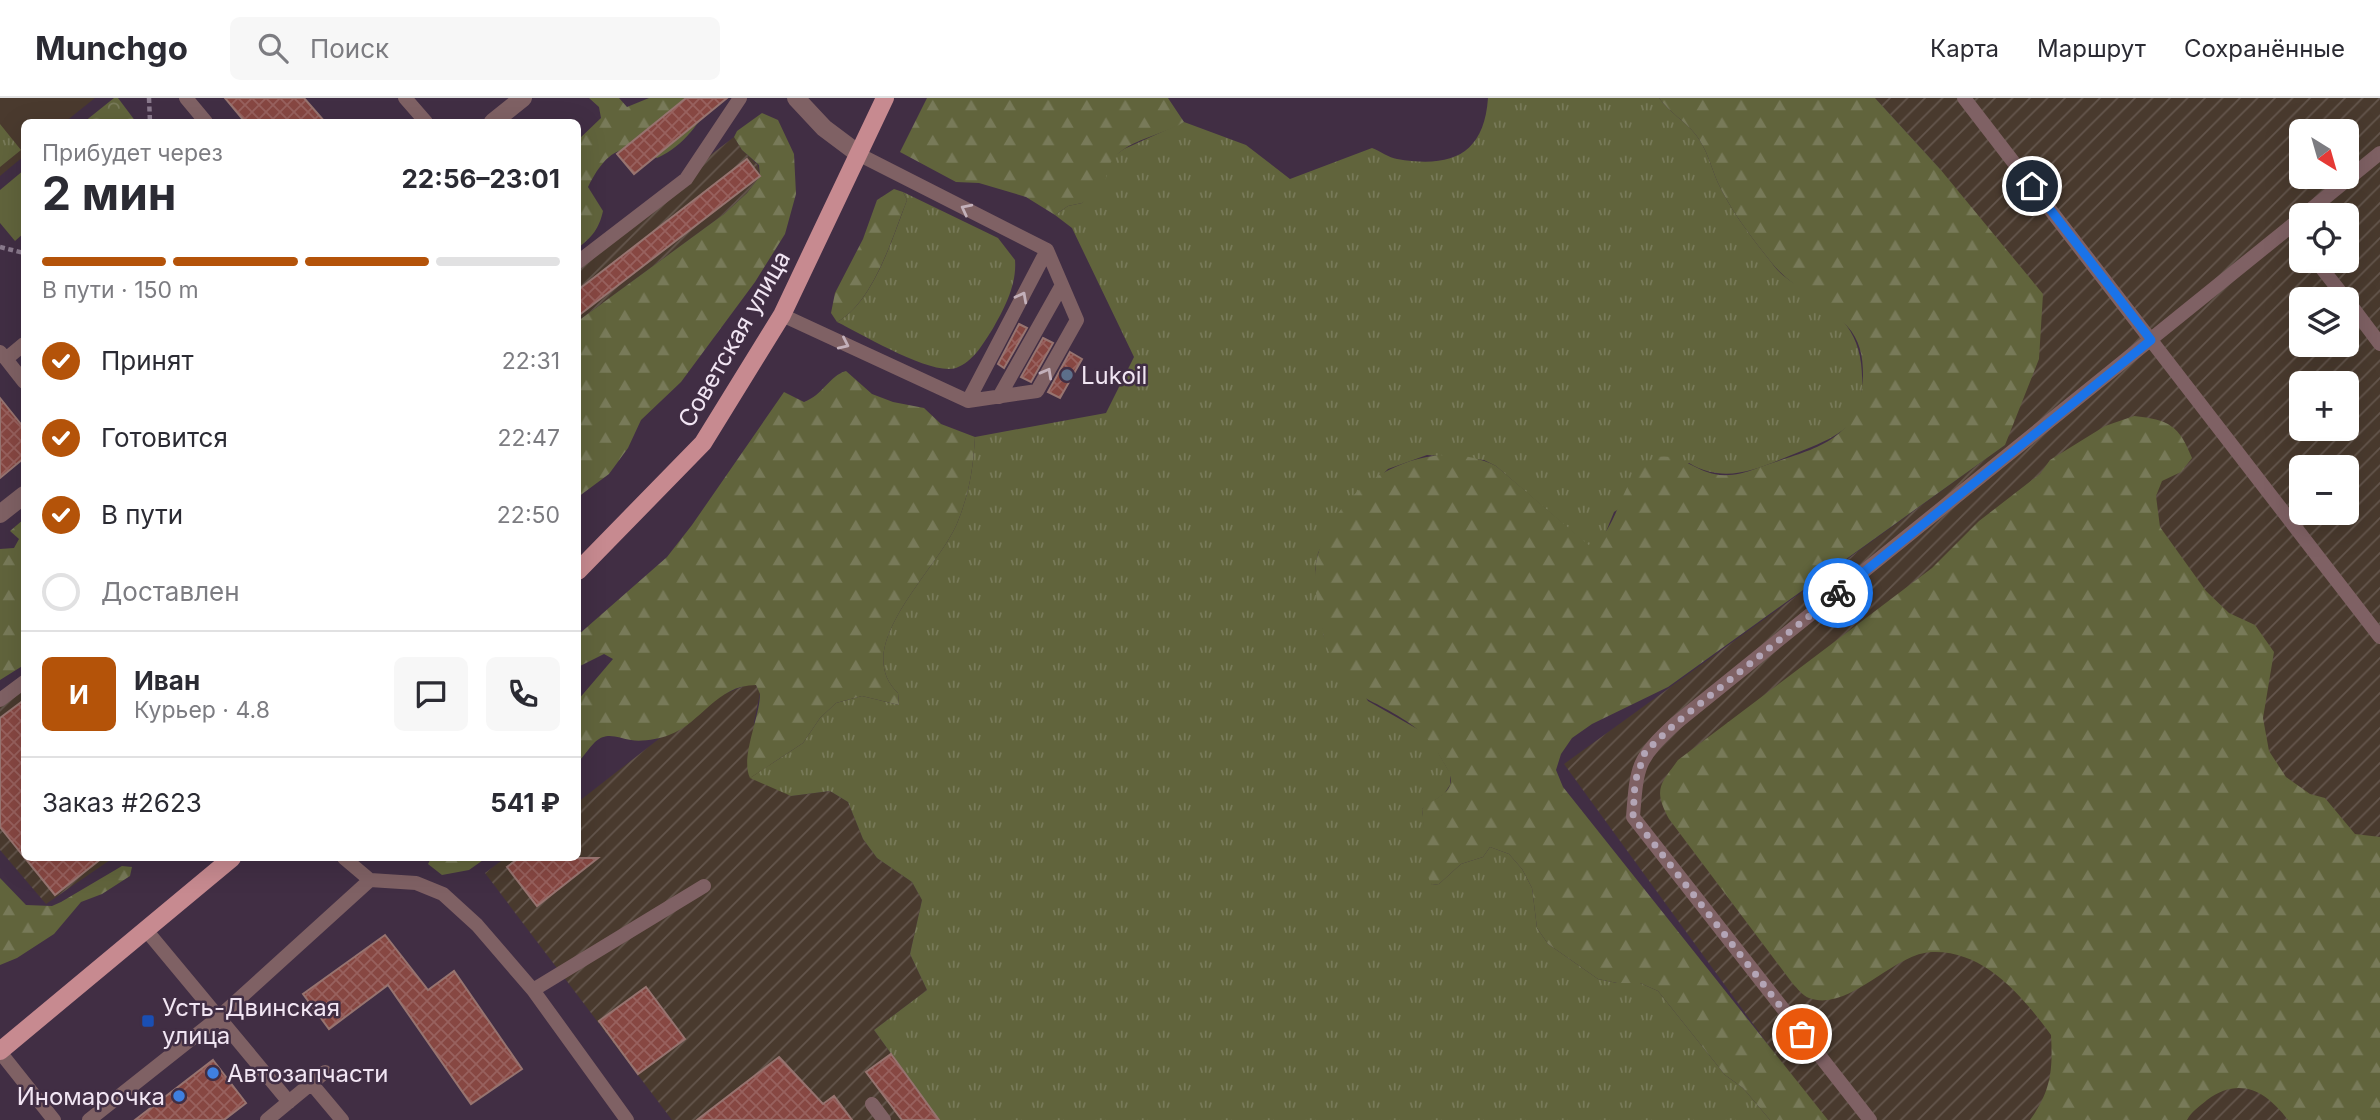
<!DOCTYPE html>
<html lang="ru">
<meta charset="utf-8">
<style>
:root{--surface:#fff;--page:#f7f7f7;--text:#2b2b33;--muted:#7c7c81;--line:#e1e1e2;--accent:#b45309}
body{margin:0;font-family:Inter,sans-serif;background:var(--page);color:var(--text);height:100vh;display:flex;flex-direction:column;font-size:26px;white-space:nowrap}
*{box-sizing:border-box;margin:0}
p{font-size:23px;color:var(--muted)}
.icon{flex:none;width:38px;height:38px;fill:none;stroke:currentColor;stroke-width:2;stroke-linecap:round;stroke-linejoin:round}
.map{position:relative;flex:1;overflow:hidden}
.sheet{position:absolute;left:21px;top:21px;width:560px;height:742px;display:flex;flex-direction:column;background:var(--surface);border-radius:10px;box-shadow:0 7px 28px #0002}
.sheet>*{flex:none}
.needle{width:46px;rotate:143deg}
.buttons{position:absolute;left:2289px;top:21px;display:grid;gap:14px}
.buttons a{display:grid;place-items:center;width:70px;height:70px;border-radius:10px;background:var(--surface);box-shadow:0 7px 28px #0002;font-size:35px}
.pin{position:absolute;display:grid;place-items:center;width:60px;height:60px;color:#fff;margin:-30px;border:4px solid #fff;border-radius:50%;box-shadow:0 2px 7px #0007}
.courier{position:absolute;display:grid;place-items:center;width:70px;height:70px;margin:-35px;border:5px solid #1a73e8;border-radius:50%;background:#fff;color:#222;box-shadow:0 2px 9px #0007}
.summary em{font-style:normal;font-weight:700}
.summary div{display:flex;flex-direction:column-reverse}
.summary{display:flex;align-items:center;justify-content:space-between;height:119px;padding:0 21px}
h1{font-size:46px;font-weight:700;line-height:52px}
.bar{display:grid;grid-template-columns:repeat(4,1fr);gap:10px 7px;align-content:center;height:84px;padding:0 21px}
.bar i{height:9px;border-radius:5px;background:var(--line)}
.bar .on{background:var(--accent)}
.bar p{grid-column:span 4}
.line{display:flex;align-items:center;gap:18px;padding:0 21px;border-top:2px solid var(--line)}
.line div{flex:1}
.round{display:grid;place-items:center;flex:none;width:74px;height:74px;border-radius:10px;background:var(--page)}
ol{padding:0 21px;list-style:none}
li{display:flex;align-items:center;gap:21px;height:77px}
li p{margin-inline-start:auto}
li .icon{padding:7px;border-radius:50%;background:var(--accent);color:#fff;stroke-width:4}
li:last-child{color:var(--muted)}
li i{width:38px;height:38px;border:4px solid var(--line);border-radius:50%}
header{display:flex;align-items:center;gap:42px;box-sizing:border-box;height:98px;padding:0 35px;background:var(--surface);border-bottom:2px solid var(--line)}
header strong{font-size:33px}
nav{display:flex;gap:38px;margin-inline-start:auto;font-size:24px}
.search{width:490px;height:63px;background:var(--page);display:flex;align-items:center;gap:18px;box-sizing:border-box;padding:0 24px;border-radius:10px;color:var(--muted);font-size:26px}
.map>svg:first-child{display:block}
.industrial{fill:url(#industrial-furrows);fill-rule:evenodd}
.education{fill:#4a3a2e}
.grass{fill:url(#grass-tufts)}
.forest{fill:url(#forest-firs)}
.park{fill:url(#park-crowns)}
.pitch{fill:#61643c}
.building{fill:url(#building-cross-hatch);stroke:#977470;stroke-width:2}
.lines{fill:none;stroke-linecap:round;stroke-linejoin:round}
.path{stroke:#8a7a8d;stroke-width:4.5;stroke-dasharray:5 3.5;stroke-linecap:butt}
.service{stroke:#7f6164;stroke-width:14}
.minor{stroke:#7f6164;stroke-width:18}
.primary{stroke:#c78a90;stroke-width:18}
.oneway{stroke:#c3b0ba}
.done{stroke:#b3a5b6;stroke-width:7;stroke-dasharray:0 12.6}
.route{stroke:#1a73e8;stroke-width:9}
.service-dot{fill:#5c6f8a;stroke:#412e44;stroke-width:2.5}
.transit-dot{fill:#1a4fb4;stroke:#412e44;stroke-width:2.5}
.shop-dot{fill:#3f7fe0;stroke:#412e44;stroke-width:2.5}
.labels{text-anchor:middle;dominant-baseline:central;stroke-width:5;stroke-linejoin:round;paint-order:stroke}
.street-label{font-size:24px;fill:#f1e5f3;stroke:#412e44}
.poi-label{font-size:24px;fill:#f1e5f3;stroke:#412e44;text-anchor:start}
</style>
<header>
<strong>Munchgo</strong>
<div class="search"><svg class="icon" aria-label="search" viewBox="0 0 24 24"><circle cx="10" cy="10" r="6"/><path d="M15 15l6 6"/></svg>Поиск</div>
<nav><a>Карта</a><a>Маршрут</a><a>Сохранённые</a></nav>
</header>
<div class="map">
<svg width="2380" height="1022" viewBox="0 0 2380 1022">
<defs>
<pattern id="industrial-furrows" width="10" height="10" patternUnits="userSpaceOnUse" patternTransform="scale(1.75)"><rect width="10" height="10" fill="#493a2e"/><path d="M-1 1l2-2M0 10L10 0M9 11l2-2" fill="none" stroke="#64564d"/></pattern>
<pattern id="grass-tufts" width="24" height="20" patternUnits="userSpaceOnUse" patternTransform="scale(1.75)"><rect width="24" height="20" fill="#61643c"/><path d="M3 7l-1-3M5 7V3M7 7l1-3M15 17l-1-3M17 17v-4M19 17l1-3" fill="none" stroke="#787a59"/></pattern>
<pattern id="forest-firs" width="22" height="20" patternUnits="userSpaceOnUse" patternTransform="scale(1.75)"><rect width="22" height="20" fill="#61643c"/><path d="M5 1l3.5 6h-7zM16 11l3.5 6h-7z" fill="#787a59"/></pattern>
<pattern id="park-crowns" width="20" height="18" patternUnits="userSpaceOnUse" patternTransform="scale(1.75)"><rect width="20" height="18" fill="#61643c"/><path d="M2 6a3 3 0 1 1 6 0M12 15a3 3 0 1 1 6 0" fill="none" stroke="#787a59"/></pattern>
<pattern id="building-cross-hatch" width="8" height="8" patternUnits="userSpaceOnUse" patternTransform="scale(1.75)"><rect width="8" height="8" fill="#874742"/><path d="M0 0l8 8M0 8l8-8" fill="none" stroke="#98615e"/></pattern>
</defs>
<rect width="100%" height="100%" fill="#412e44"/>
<path class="industrial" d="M 1875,0 L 2380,0 L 2380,1022 L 1823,1022 L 1564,666 L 2005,347 L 1940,71 ZM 2301,33 L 2347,33 L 2347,79 L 2301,79 ZM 2301,117 L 2347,117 L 2347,163 L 2301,163 ZM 2301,201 L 2347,201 L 2347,247 L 2301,247 ZM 2301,285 L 2347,285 L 2347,331 L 2301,331 ZM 2301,369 L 2347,369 L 2347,415 L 2301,415 Z
M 734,39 L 742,52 L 758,67 L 760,78 L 747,95 L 724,116 L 578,223 L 578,158 Z
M 24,577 L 24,760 L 113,760 L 46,806 L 0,752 L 0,596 Z
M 747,587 L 756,587 L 760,595 L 754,624 L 755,634 L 791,698 L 830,693 L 848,704 L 863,741 L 877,760 L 912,784 L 922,802 L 910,856 L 927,892 L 874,932 L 939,1022 L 672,1022 L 485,775 L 505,760 L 578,760 L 578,704 L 660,640 L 677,633 L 719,598 Z"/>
<path class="education" d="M 0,0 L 95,0 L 65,24 L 24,24 L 24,58 L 0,78 Z"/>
<path class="grass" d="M 1488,0 L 1659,0 C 1670,15 1685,23 1696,37 C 1707,51 1711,69 1718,85 C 1731,113 1752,140 1771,164 C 1780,177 1790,183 1803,191 C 1844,216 1864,239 1862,288 C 1861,331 1833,340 1799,354 C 1761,369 1727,388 1689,365 L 1614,414 L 1603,441 L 1591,450 L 1496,368 L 1484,362 L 1427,357 L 1388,371 L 1332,426 L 1318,455 L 1315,472 L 1324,539 L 1368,603 L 1428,637 L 1450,675 L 1450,687 L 1444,696 L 1422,711 C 1426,738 1424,760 1432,787 L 1439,786 L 1461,766 L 1483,759 L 1490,749 L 1509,756 L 1522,771 L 1532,790 L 1537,830 L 1548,846 L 1598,881 L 1617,885 L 1640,885 L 1658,893 L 1725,977 L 1743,990 L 1770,1022 L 939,1022 L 874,932 L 927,892 L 910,856 L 922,802 L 912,784 L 877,760 L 863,741 L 848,704 L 830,693 L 791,698 L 750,680 L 803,645 L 820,620 L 836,605 L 862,598 L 899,607 L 898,595 C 848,548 941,469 958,423 C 970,393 973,370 975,339 L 1106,315 L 1134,259 L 1072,130 L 1055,117 L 1068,108 L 1082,105 L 1106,74 L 1110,61 L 1124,51 L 1184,24 L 1246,47 L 1290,81 L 1372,50 C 1380,53 1389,60 1397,61 C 1450,70 1484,58 1488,0 Z
M 0,26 L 21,52 L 0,69 Z
M 903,94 L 998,140 L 1015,162 C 1017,187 1004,211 992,232 C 982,247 974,263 956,270 C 931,278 862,236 837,224 C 873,205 893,139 907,102 Z"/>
<path class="forest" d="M 589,0 L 619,0 L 627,9 L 649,0 L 716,0 C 698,24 686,47 657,60 C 622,39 604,57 588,89 L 603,113 C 599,131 592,139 578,150 L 578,42 L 601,20 L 599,9 Z
M 927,0 L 1168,0 L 1184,24 C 1155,42 1104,43 1106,87 L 1082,105 L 1068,108 L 1055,117 L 1026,99 L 979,85 L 956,84 L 900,54 Z
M 1659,0 L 1875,0 L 1940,71 L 2043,196 L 2039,261 L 2005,347 L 1668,589 L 1592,626 L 1572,640 L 1561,656 L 1556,672 L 1563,689 L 1828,1022 L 1770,1022 L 1743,990 L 1725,977 L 1658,893 L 1640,885 L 1617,885 L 1598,881 L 1548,846 L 1537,830 L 1532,790 L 1522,771 L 1509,756 L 1490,749 L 1483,759 L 1461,766 L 1439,786 L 1432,787 C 1421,770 1425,733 1422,711 C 1430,703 1447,697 1450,687 C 1453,678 1446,669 1442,662 C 1428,636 1410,624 1384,610 C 1374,604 1366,602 1357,594 C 1341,579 1327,556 1323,535 C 1318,509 1311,481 1318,456 C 1338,384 1427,334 1496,368 L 1591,449 C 1620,429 1618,385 1649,363 C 1671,349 1693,372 1714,376 C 1727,379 1742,376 1755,371 C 1811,350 1860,348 1863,277 C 1863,258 1860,242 1847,228 C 1825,203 1791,190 1771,164 C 1752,140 1731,113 1718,85 C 1711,69 1707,51 1696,37 C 1685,23 1670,15 1659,0 Z
M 762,15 L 778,22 L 794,56 L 796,96 L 785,136 L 755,184 L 681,284 L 641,322 L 628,350 L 609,376 L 578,399 L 578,223 L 724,116 L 747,95 L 760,78 L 759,67 L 742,52 L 734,39 L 737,33 Z
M 894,91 L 903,94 L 907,102 C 893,138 873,205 837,224 L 831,215 L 835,195 L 863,141 L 877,102 Z
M 846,273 L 872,296 L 893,304 L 924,310 L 941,326 L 975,339 C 973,370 970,393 958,423 C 941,469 848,548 898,595 L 899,607 L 862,598 L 836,605 L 820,620 L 803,645 L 750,680 C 740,660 760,619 760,596 L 756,587 C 716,587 702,625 669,637 C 659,641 641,644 631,642 C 618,640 607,633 595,644 C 589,650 584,658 578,664 L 578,602 L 613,561 L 604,556 L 578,569 L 578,537 L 667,459 L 692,427 L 784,294 L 804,304 C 823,297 829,278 846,273 Z
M 2134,318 C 2169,322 2179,327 2192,360 L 2181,374 L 2162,383 L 2156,398 L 2160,429 L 2206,493 L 2229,515 L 2255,527 L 2274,554 L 2263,620 L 2269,653 L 2286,679 L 2310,696 L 2325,700 L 2355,736 L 2380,739 L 2380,1022 L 2288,1022 C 2266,993 2240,978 2207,1002 C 2199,1009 2192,1013 2187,1022 L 2030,1022 C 2051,993 2053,972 2051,937 C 2023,899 1985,852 1932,854 C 1893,855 1849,915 1809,900 C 1803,898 1797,890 1793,886 L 1669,721 C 1653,691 1660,687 1678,662 L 1932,470 L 1979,423 L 2040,376 L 2050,362 L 2105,328 Z
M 24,421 L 24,567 L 0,582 L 0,451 L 14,450 L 19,441 L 10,433 Z
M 431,760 L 486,760 L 469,772 L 442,777 L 428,766 Z
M 122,768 L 132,769 L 130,778 L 102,796 L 81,804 L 54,836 L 17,860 L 0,867 L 0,780 L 26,807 L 52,808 L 61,804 Z"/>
<path class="park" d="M 114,0 L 118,0 L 136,24 L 84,24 Z"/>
<path class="pitch" d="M 24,72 L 24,135 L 15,143 L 0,125 L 0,92 Z"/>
<path class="building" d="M 225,0 L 304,0 L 325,24 L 245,24 Z
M 686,0 L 727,0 L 634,76 L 617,56 Z
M 747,61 L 760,78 L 578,218 L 578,192 Z
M 1019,226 L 1027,230 L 1004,270 L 998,266 Z
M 1043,240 L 1053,245 L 1031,284 L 1021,279 Z
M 1070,254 L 1082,261 L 1060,300 L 1048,294 Z
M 0,300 L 24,330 L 24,360 L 0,380 Z
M 24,602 L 24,759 L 0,729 L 0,620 Z
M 25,760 L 102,760 L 55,797 Z
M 519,760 L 598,760 L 537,808 L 507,769 Z
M 385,837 L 428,892 L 454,873 L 522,971 L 471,1006 L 388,887 L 329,931 L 303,896 Z
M 646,889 L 685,941 L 638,976 L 599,923 Z
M 891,956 L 939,1022 L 902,1022 L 866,974 Z
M 779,959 L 823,1006 L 834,998 L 852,1022 L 697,1022 Z
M 213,962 L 246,1005 L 224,1022 L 135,1022 Z"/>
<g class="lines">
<path class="path" d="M 149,0 L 150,24
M 0,149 L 24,155"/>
<path class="service" d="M 186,0 L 206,24
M 405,0 L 426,24
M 1964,0 L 2380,539
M 2304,117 L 2380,55
M 2290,129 L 2301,144
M 2316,163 L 2346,201
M 578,164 L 686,81 L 740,0
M 2347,202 L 2380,246
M 782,217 L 968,303 L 1037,293 L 1077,222 L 1047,152 L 860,57
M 0,254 L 6,261 L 24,246
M 6,261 L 24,284
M 999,299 L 1062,187
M 968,303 L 1047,152
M 0,602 L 24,584
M 370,782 L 416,785 L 443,796 L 477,827 L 533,892 L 627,1022
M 146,832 L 289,1004
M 533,892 L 704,788
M 0,954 L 54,1022
M 311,985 L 342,1022
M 872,1006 L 884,1022
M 89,1022 L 219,919 L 370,782 L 344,760
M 267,1022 L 325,974
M 1870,1022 L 1633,719 C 1637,667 1637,661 1676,625 L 2301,120"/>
<path class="minor" d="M 796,0 L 824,30 L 860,57
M 493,24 L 523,0
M 0,416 L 24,397"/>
<path class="primary" d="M 578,473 L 703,345 L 782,217 L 885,0
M 0,953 L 232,760"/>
</g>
<defs><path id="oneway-chevron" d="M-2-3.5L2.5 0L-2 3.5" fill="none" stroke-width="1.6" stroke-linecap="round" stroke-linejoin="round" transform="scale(1.75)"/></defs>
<g class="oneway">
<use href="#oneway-chevron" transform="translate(966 111) rotate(-153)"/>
<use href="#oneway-chevron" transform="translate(1022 199) rotate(-62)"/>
<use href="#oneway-chevron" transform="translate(844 246) rotate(25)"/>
<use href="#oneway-chevron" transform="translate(1047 275) rotate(-61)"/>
</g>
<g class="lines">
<path class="done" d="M 1802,936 L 1633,719 L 1635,684 L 1645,654 L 1676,625 L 1838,495"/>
<path class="route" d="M 1838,495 L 2151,242 L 2032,88"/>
</g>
<circle class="service-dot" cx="1067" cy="277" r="7"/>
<rect class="transit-dot" x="141" y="916" width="14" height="14" rx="3.5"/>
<g class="shop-dot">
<circle cx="213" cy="975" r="7"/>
<circle cx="179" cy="998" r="7"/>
</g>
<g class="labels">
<g class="street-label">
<text transform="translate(734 241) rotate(-60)">Советская улица</text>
</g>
<g class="poi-label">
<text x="1081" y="277">Lukoil</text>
<text x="162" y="909">Усть-Двинская<tspan x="162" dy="28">улица</tspan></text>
<text x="227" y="975">Автозапчасти</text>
<text x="165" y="998" text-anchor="end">Иномарочка</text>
</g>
</g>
</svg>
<div class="buttons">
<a><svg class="needle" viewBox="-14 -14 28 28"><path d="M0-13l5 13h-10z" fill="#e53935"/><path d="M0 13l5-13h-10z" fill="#7c7c81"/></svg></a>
<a><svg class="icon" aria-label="locate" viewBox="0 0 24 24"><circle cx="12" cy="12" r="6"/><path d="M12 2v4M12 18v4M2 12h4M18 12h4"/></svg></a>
<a><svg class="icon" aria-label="layers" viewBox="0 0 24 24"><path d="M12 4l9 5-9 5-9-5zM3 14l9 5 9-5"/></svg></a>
<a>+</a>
<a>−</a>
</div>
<div class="pin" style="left:1802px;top:936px;background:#ea580c"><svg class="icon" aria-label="bag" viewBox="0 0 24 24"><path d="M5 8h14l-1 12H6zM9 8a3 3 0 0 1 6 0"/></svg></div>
<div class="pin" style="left:2032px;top:88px;background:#1f2937"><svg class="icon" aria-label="home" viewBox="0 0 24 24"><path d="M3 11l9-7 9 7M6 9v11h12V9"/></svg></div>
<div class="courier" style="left:1838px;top:495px"><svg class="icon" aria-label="bike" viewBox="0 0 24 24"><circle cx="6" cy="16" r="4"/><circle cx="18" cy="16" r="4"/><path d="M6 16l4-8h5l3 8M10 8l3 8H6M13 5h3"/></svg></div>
<section class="sheet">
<div class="summary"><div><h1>2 мин</h1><p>Прибудет через</p></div><em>22:56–23:01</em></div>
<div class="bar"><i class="on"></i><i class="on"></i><i class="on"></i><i></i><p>В пути · 150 m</p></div>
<ol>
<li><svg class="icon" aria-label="check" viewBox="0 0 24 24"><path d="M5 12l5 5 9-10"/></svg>Принят<p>22:31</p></li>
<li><svg class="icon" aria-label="check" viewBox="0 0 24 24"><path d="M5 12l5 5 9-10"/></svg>Готовится<p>22:47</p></li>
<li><svg class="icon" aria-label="check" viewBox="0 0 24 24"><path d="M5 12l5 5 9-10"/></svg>В пути<p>22:50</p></li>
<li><i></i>Доставлен</li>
</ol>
<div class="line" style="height:126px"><b class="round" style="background:var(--accent);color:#fff">И</b><div><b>Иван</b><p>Курьер · 4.8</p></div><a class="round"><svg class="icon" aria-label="chat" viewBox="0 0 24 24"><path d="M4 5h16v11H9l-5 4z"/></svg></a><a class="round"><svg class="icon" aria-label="phone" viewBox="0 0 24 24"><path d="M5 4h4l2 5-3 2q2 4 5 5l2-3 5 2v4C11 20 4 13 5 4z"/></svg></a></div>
<div class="line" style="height:91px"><div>Заказ #2623</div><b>541 ₽</b></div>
</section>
</div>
